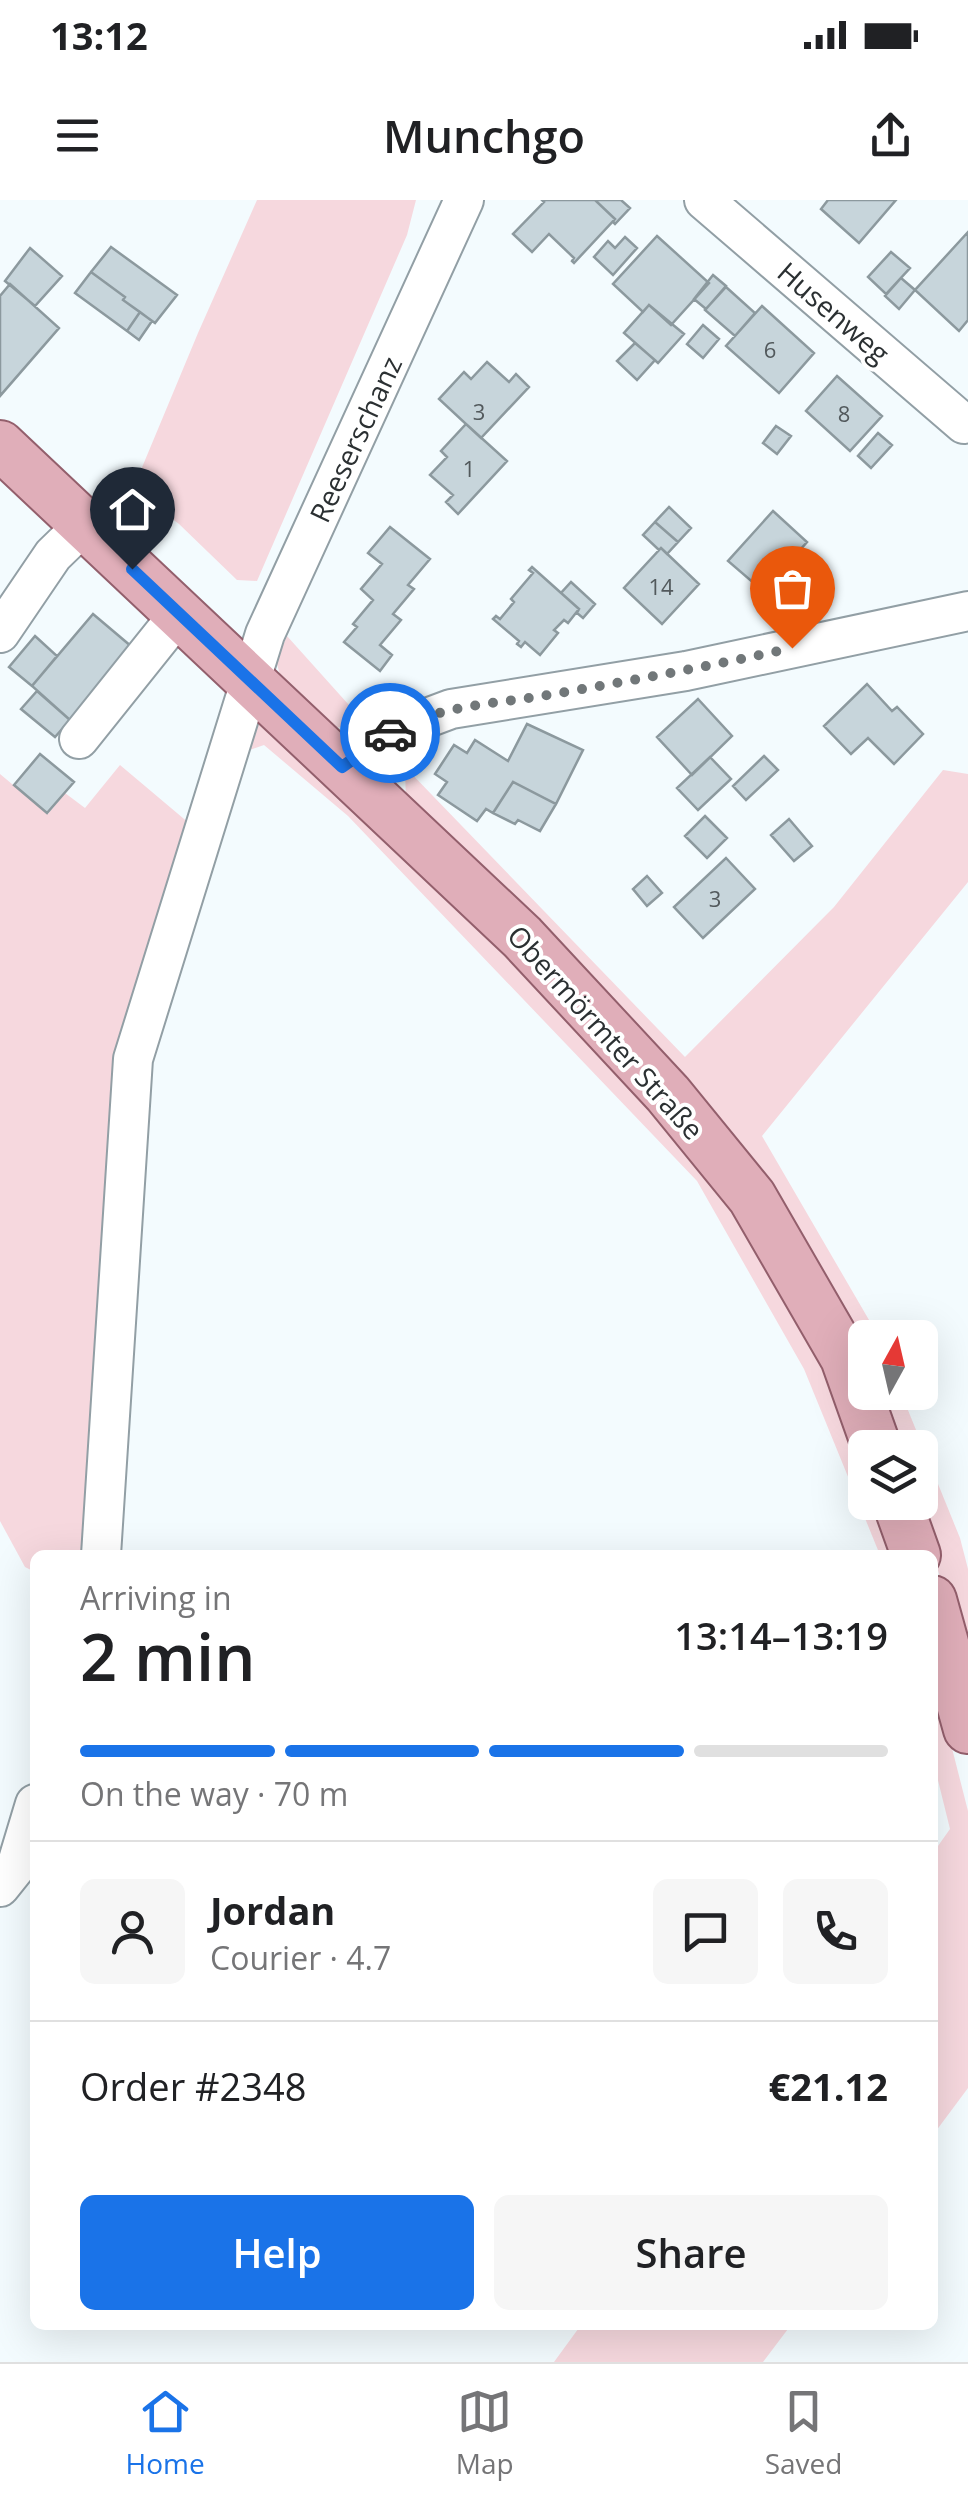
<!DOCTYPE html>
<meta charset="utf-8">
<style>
:root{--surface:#fff;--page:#f6f6f6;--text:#202124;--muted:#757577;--line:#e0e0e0;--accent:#1a73e8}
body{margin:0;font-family:"Open Sans",sans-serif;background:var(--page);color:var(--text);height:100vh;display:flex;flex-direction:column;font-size:38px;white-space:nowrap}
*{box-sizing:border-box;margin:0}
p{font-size:32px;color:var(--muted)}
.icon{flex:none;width:55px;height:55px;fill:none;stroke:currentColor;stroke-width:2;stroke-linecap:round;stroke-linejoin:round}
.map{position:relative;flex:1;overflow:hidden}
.details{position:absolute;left:30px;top:1350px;width:908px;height:780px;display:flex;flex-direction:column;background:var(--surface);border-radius:15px;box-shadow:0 10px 40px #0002}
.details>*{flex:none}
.needle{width:65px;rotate:8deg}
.controls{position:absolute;left:848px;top:1120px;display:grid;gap:20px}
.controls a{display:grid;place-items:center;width:90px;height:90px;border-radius:15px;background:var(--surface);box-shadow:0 10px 40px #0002;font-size:50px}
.pin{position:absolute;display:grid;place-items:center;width:85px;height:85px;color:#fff;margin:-102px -42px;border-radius:50% 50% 50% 0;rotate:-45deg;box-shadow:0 0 10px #0007}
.pin .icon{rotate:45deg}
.courier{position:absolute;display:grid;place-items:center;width:100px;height:100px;margin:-50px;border:8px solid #1a73e8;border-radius:50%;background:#fff;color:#222;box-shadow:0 2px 12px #0007}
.head em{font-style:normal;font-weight:600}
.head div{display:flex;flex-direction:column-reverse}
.head{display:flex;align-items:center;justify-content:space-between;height:170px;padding:0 50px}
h1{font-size:65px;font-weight:600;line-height:75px}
.bar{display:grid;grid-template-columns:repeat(4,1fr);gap:15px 10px;align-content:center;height:120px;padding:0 50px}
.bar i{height:12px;border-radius:8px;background:var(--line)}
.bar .active{background:var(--accent)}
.bar p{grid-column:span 4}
.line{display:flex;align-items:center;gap:25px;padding:0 50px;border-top:2px solid var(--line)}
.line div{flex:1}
.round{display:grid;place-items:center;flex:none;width:105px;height:105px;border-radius:15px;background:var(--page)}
.button{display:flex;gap:20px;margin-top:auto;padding:20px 50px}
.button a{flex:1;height:115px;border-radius:15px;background:var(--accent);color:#fff;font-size:40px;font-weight:600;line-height:115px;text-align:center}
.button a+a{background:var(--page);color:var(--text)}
.status{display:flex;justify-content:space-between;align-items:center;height:70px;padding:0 50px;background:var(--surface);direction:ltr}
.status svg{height:28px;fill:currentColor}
header{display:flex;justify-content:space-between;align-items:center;height:130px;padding:0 50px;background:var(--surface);font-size:45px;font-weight:600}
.tab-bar{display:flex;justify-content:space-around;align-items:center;height:140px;border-top:2px solid var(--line);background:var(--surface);font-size:28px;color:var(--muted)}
.tab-bar a{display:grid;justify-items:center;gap:5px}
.tab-bar .active{color:var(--accent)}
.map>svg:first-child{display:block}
.green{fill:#f6d8de}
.building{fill:#c7d5db;stroke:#8c999e;stroke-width:2.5}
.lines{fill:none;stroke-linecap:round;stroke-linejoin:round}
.minor-casing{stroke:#929fa5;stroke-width:42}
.major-casing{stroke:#935f6c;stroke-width:52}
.minor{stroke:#fff;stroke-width:38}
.major{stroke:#e0aeb9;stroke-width:48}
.done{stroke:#717779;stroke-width:10;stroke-dasharray:0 18}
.route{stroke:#1a73e8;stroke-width:12}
.labels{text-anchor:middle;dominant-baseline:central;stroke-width:8;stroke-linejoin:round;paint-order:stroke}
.number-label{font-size:22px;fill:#52595c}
.street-label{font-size:28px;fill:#2b3032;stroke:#fff}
</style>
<div class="status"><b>13:12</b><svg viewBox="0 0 49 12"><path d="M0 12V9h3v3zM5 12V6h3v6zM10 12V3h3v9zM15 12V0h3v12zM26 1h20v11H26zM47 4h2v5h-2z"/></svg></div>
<header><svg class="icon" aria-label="menu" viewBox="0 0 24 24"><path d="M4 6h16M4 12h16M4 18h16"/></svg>Munchgo<svg class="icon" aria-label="share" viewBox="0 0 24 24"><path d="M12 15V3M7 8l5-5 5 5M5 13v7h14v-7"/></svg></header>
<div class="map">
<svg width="968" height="2162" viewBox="0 0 968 2162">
<rect width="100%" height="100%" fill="#f3fbfe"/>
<path class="green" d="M 257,0 L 416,0 L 407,35 L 257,381 L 237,380 L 179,324 L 133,289 L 198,133 Z
M 287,436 L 366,524 L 325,529 L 284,488 L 276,461 Z
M 270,523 L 531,767 L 738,1007 L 827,1161 L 865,1262 L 865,1302 L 880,1303 L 900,1355 L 880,1355 L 804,1169 L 697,981 L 348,616 L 264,545 L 236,555 L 244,528 Z
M 120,565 L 190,624 L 122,858 L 87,1355 L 35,1355 L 35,1372 L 25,1367 L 0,1321 L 0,574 L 48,614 L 65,593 L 85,608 Z
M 405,567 L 685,857 L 834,707 L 943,570 L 968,574 L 968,682 L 762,936 L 876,1132 L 878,1137 L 865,1138 L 865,1169 L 406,603 Z
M 874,1193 L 901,1193 L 960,1338 L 968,1369 L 968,1485 L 920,1302 L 920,1248 L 896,1247 Z
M 932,1470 L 968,1611 L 968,1888 L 933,1935 L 933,1653 L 950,1629 L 933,1560 Z
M 581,2125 L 791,2125 L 763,2162 L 554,2162 Z"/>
<path class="building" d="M 542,0 L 595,0 L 615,19 L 574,63 L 572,61 L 574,58 L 549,34 L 532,52 L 513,34 L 544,2 Z
M 595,0 L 621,0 L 630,8 L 615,24 L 613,22 L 615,19 Z
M 828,0 L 896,0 L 859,43 L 821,9 Z
M 968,32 L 968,120 L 959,131 L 915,90 Z
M 657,36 L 709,83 L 671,125 L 649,105 L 643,112 L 613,84 Z
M 625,37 L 637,48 L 613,75 L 594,57 L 608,41 L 615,48 Z
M 111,47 L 177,95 L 155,123 L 123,100 L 125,97 L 91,72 Z
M 30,48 L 62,76 L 35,106 L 5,81 Z
M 891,52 L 910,68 L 886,94 L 868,77 Z
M 91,72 L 125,97 L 123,100 L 140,112 L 127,131 L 75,93 Z
M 713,75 L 726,86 L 706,109 L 694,99 Z
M 901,78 L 915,90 L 899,109 L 885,96 Z
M 10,84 L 59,128 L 0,196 L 0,96 Z
M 726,87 L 755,113 L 735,136 L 705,110 Z
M 649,105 L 684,134 L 658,163 L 624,133 Z
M 762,106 L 814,153 L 779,193 L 726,146 Z
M 140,112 L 152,121 L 139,140 L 127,131 Z
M 703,125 L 719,139 L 703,158 L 687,144 Z
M 635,143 L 655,160 L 637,180 L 617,161 Z
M 487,162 L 509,182 L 516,174 L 529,187 L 481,238 L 439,199 L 464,172 L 471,179 Z
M 837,176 L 882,216 L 850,251 L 806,211 Z
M 466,224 L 507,261 L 458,314 L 446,302 L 453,295 L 430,275 L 447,257 L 441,251 Z
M 776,226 L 791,236 L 777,254 L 763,243 Z
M 878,233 L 892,245 L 871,268 L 858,256 Z
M 669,307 L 691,328 L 678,342 L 655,322 Z
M 773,311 L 807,342 L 763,391 L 728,361 Z
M 655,322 L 678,342 L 667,354 L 661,348 L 659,350 L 643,335 Z
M 390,327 L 430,359 L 408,385 L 414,389 L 393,414 L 401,420 L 380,445 L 392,455 L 380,471 L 344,442 L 357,427 L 353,424 L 373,400 L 361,389 L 382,364 L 368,353 Z
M 661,348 L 699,384 L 662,424 L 624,388 Z
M 532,367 L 579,409 L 568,423 L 564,420 L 554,430 L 558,433 L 540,455 L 525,442 L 521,447 L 517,444 L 519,441 L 493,419 L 496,416 L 500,419 L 514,402 L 511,399 L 533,373 L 529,370 Z
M 571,382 L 595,404 L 583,418 L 577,413 L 579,409 L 561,393 Z
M 93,414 L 132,447 L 70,520 L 32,486 Z
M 35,436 L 57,456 L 32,486 L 9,467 Z
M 867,484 L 892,511 L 897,507 L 923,534 L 894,564 L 868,538 L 851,554 L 824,526 Z
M 37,491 L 70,520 L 55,537 L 21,509 Z
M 698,499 L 732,536 L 692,575 L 657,537 Z
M 527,524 L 583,550 L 556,604 L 513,582 L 493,613 L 486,609 L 477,621 L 438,595 L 447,582 L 435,574 L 454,545 L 467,553 L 475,540 L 508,561 Z
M 40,554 L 74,582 L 47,613 L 14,585 Z
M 764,556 L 778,570 L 746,600 L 733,586 Z
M 710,557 L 731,579 L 698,610 L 677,588 Z
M 513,582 L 556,604 L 540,631 L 518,620 L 515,624 L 493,613 Z
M 705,616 L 727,638 L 707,658 L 685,636 Z
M 789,619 L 812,646 L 794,661 L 771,635 Z
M 726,658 L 755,689 L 703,738 L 674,707 Z
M 647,676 L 662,693 L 647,706 L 633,689 Z"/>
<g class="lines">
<g class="minor-casing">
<path id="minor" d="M 704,0 L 964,224
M 0,433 L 53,355 L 85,324
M 79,539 L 179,414
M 342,567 L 395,530 L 451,509 L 686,471 L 968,411
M 101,1355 L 133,859 L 265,434 L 464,0
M 0,1687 L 16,1667 L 35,1604"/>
</g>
<g class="major-casing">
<path id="major" d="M 0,245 L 522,737 L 668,894 L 752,997 L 845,1158 L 877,1248
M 897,1302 L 916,1355
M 932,1400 L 968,1529"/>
</g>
<use href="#minor" class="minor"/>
<use href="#major" class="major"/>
</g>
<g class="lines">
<path class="done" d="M 390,533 C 438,505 495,504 548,495 C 630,481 711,466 792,448"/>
<path class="route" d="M 132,369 L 342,567 L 390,533"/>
</g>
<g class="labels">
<g class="number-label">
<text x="770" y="149">6</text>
<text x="479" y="211">3</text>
<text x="844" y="213">8</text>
<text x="469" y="268">1</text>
<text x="661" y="386">14</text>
<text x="715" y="698">3</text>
</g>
<g class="street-label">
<text transform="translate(834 112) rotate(41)">Husenweg</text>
<text transform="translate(355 239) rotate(-65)">Reeserschanz</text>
<text transform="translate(606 832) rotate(48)">Obermörmter Straße</text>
</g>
</g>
</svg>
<div class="controls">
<a><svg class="needle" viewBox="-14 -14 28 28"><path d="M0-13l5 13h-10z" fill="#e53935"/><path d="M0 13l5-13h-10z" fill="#757577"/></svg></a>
<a><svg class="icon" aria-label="layers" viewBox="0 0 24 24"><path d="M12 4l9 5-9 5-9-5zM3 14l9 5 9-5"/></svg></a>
</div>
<div class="pin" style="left:792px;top:448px;background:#ea580c"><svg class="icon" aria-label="bag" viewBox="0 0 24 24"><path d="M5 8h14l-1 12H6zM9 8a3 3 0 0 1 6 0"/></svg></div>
<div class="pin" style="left:132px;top:369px;background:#1f2937"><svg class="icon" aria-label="home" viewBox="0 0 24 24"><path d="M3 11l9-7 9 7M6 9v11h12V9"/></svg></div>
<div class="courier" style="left:390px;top:533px"><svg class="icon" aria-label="car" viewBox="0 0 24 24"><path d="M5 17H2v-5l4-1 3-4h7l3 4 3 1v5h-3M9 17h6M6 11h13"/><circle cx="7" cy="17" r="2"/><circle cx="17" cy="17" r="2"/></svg></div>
<section class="details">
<div class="head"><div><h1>2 min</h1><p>Arriving in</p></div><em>13:14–13:19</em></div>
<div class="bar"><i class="active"></i><i class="active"></i><i class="active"></i><i></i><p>On the way · 70 m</p></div>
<div class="line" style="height:180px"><a class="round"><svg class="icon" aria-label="person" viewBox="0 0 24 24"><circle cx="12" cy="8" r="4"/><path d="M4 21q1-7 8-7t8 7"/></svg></a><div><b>Jordan</b><p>Courier · 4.7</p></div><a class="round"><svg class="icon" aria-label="chat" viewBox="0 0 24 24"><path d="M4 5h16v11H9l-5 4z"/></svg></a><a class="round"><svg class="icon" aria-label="phone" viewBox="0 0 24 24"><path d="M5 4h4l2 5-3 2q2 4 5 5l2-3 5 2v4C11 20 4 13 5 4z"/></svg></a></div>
<div class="line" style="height:130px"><div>Order #2348</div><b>€21.12</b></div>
<div class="button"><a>Help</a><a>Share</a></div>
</section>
</div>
<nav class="tab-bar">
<a class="active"><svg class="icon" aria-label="home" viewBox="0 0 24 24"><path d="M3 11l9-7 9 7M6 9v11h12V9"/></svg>Home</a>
<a><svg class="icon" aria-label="map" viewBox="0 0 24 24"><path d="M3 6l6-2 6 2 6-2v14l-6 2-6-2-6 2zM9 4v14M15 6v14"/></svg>Map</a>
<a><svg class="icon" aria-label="saved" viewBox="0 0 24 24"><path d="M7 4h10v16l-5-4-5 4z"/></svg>Saved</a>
</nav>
